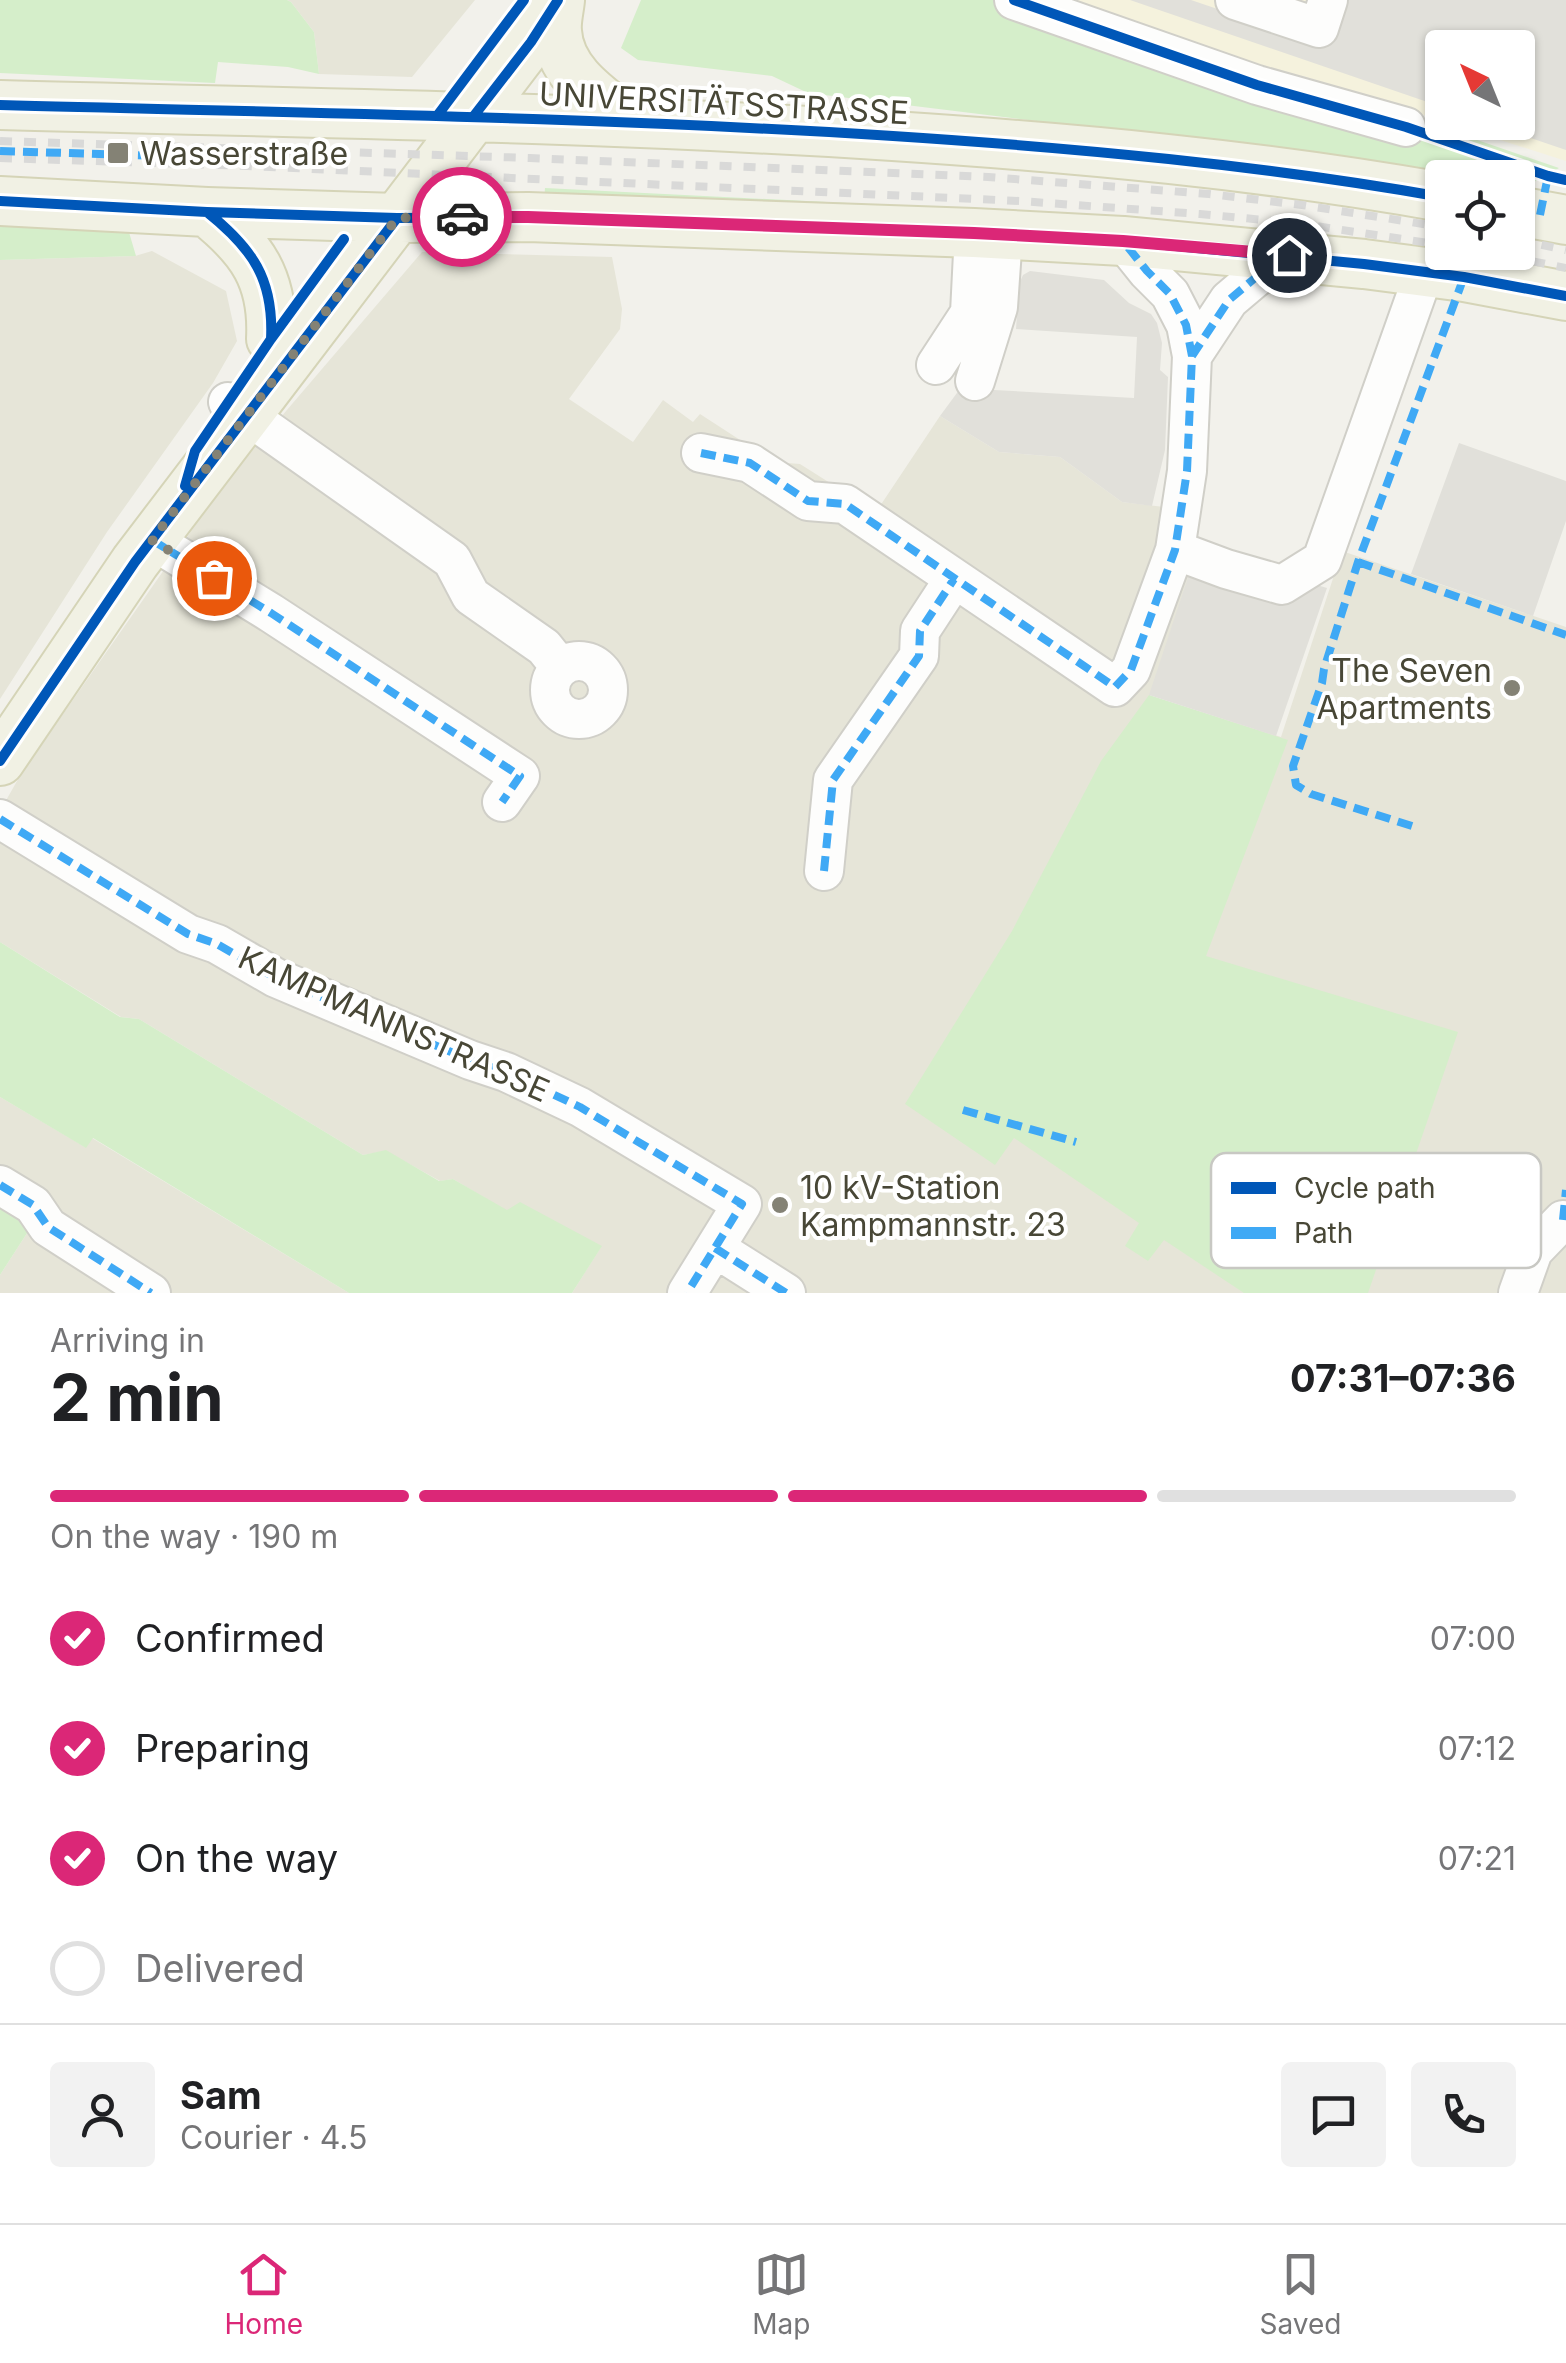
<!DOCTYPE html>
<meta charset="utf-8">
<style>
:root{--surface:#fff;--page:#f2f2f2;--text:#202124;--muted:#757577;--line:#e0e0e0;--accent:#db2777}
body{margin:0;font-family:Inter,sans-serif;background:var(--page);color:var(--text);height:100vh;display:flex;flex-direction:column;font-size:38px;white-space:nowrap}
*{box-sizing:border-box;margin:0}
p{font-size:32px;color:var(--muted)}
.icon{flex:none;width:55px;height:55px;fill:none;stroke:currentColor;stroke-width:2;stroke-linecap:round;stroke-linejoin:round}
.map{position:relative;height:1293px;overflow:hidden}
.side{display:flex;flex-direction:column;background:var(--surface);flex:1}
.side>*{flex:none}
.needle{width:65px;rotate:317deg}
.buttons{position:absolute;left:1425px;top:30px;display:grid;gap:20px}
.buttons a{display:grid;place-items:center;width:110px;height:110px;border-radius:10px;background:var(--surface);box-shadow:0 2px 8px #0004;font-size:50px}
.pin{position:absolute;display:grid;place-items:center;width:85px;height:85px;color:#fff;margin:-42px;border:5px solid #fff;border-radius:50%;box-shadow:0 2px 10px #0007}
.courier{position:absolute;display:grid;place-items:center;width:100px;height:100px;margin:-50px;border:8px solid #db2777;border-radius:50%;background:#fff;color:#222;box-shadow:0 2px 12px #0007}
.summary em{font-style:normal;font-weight:700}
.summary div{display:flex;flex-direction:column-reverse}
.summary{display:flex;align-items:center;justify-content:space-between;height:170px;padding:0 50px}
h1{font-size:65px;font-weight:700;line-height:75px}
.bar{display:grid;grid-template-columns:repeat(4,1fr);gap:15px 10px;align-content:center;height:120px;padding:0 50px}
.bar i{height:12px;border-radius:8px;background:var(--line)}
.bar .active{background:var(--accent)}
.bar p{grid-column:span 4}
.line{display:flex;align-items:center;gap:25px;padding:0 50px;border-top:2px solid var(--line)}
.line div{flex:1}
.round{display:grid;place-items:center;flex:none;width:105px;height:105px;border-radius:10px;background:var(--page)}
ol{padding:0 50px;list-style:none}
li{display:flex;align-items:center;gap:30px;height:110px}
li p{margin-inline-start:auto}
li .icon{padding:10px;border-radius:50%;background:var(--accent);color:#fff;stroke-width:4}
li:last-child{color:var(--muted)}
li i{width:55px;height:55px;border:5px solid var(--line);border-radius:50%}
.tabs{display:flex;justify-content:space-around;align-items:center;height:140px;border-top:2px solid var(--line);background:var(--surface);font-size:28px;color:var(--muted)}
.tabs a{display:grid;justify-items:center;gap:5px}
.tabs .active{color:var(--accent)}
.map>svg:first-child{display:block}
.residential{fill:#e6e5d8}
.commercial{fill:#f5f2dd}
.green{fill:#d5eeca}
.parking{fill:#e1e0da}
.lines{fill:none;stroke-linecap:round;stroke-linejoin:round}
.minor-casing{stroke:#d0cfc8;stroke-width:42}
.major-casing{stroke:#d5d4b7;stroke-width:52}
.minor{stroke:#fdfdfc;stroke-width:38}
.major{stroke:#f1f1e4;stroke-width:48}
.rail{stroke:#d9d9d8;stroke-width:8;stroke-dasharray:12 12;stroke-linecap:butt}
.quiet{stroke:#3fa9f5;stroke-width:8;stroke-dasharray:15 8;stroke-linecap:butt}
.cycleway-casing{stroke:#fff;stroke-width:16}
.cycleway{stroke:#0057b8;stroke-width:10}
.done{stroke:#848275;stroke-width:10;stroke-dasharray:0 18}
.route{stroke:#db2777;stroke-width:12}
.poi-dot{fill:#848275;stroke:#fff;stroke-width:4}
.labels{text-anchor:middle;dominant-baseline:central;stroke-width:8;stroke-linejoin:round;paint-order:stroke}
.street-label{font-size:32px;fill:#484736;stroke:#fff}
.poi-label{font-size:32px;fill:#484736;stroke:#fff;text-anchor:start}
.key{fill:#fff;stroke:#c8c8c3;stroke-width:2.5}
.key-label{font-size:28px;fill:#484736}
</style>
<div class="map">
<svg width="1566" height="1293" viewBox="0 0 1566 1293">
<rect width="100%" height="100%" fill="#f2f1eb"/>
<path class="residential" d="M 287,0 L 475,0 L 412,77 L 319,74 L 314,32 L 291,2 Z
M 152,251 L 226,291 L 237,341 L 213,383 L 107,532 L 0,699 L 0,260 L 135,256 Z
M 422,252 L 612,257 L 622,309 L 620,329 L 569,399 L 633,442 L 663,400 L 693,422 L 700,414 L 774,462 L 800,464 L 876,512 L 940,416 L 999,452 L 1060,457 L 1122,502 L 1164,507 L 1200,541 L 1150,696 L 1281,737 L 1342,551 L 1566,627 L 1566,1293 L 572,1293 L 601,1247 L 507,1211 L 453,1179 L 440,1181 L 386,1151 L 363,1155 L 139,1019 L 121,1017 L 0,942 L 0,811 L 21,774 L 227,480 Z
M 0,1097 L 85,1147 L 92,1138 L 349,1293 L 0,1293 L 0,1275 L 31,1227 L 0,1208 Z"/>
<path class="commercial" d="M 1069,0 L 1566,0 L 1566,161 L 1447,123 L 1518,122 L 1518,48 L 1442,48 L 1442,121 L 1303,76 L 1298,78 Z"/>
<path class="green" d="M 0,0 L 287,0 L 291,2 L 314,32 L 319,74 L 288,67 L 218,62 L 215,83 L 0,73 Z
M 641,0 L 1069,0 L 1559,168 L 1532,183 L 1518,181 L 1518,178 L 1494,177 L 808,93 L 772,76 L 638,60 L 621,48 Z
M 545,188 L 887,205 L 887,210 L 544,200 Z
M 0,215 L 126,222 L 136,256 L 0,260 Z
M 1149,695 L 1288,740 L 1206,956 L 1458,1032 L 1368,1293 L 1244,1293 L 1164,1240 L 1148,1261 L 1125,1246 L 1139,1223 L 1014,1138 L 995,1165 L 905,1104 L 1012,931 L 1101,761 Z
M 0,942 L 120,1017 L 139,1019 L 363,1155 L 386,1150 L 439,1181 L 453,1179 L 507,1210 L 520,1202 L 602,1246 L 572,1293 L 349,1293 L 93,1138 L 86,1148 L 0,1097 Z
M 0,1208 L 31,1227 L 0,1275 Z"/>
<path class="parking" d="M 1130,0 L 1191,0 L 1326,46 L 1343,0 L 1566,0 L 1566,150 L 1487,123 L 1518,122 L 1518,48 L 1442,48 L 1442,107 Z
M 1030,271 L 1104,280 L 1129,303 L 1151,314 L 1157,323 L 1162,343 L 1160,370 L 1168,377 L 1165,450 L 1152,506 L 1122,502 L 1060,457 L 999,452 L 940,416 L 965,382 L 994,390 L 1134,398 L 1137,337 L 1016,329 L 1019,284 L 1023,275 Z
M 1459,443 L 1566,481 L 1566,521 L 1533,616 L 1411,574 Z
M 1190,571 L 1310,583 L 1327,588 L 1276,736 L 1149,695 Z"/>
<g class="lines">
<g class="minor-casing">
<path id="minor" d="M 1014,0 L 1257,85 L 1406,127
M 1235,0 L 1319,28 L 1328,0
M 1192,356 L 1229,300 L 1255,278 L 1289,255
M 936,365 L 970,313 L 974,233
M 975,381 L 998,307 L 1003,235
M 228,402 L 452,560 L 471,596 L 544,647 L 560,667
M 701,453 L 750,463 L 808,501 L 845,504 L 1115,687 L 1131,670 L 1175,550 L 1187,471 L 1192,356 L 1186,325 L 1170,294 L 1147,271 L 1123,241
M 152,540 L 271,613 L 520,776 L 502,802
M 1175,550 L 1226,569 L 1282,585 L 1322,560 L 1424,273
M550 690a29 29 0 1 1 58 0a29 29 0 1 1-58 0Z
M 0,819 L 188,934 L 217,944 L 276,978 L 470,1060 L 506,1072 L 580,1107 L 742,1204 L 687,1293
M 824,871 L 833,780 L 919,656 L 920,631 L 954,579
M 0,1185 L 33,1205 L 48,1227 L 151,1293
M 715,1248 L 786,1293
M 1518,1293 L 1533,1251 L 1563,1220"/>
</g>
<g class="major-casing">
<path id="major" d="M 560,0 C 559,10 556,21 557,31 C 559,73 599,98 628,121
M 0,105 C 298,113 596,117 893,136 C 1077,148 1261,165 1442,197
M 0,201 L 207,212 L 397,218 L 528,217 L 974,233 L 1123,241 L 1364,264 L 1464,277 L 1566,296
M 1518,211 L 1566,220
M 207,212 C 252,248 274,279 271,339
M 0,761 L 135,562 L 531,42 L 558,0"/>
</g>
<use href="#minor" class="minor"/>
<use href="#major" class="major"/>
<path class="rail" d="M 0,141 L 530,158 L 988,177 L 1209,194 L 1302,205 L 1442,227
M 0,158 L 248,166 L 1020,201 L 1200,214 L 1296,223 L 1442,245
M 1518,240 L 1566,250
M 1486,252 L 1566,268"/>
<path class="quiet" d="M 0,151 L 230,158
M 1540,215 L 1548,176
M 1192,356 L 1229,300 L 1255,278 L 1287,256
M 701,453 L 750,463 L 808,501 L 845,504 L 1115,687 L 1131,670 L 1175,550 L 1187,471 L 1192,356 L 1186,325 L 1170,294 L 1147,271 L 1123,241
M 152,540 L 271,613 L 520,776 L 502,802
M 1358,562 L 1566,635
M 0,819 L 188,934 L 217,944 L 276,978 L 470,1060 L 506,1072 L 580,1107 L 742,1204 L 687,1293
M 1412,826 L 1311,794 L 1296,785 L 1293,766 L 1322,683 L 1324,669 L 1358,562 L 1464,277
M 824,871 L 833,780 L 919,656 L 920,631 L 954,579
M 963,1110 L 1076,1142
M 0,1185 L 33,1205 L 48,1227 L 151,1293
M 1563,1220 L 1566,1190
M 715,1248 L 786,1293"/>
<g class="cycleway-casing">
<path id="cycleway" d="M 1014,0 L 1257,85 L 1406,127 L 1548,176 L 1566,180
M 0,105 C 298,113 596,117 893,136 C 1077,148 1261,165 1442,197
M 437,116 L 524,0
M 473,117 L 531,42 L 558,0
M 0,201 L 207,212 L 397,218 L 528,217 L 974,233 L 1123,241 L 1364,264 L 1464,277 L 1566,296
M 207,212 C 252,248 274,279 271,339
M 185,486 L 195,451 L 271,339 L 344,239
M 0,761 L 135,562 L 397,218"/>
</g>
<use href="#cycleway" class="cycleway"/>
</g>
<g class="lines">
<path class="done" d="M 214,578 L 152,540 L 397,218 L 462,217"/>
<path class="route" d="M 462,217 L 528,217 L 974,233 L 1123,241 L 1289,255"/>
</g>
<g class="poi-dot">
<rect x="106" y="141" width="24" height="24" rx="5"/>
<circle cx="1512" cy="688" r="10"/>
<circle cx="780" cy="1205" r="10"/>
</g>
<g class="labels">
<g class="street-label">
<text transform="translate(724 103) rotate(3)">UNIVERSITÄTSSTRASSE</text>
<text transform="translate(394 1024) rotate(24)">KAMPMANNSTRASSE</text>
</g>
<g class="poi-label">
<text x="140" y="153">Wasserstraße</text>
<text x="1492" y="670" text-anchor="end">The Seven<tspan x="1492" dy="37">Apartments</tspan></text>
<text x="800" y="1187">10 kV-Station<tspan x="800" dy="37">Kampmannstr. 23</tspan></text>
</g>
</g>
<rect x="1211" y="1153" width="330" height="115" rx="15" class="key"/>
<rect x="1231" y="1182" width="45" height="12" fill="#0057b8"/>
<rect x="1231" y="1227" width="45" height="12" fill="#3fa9f5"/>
<g class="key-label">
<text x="1294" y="1198">Cycle path</text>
<text x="1294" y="1243">Path</text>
</g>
</svg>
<div class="buttons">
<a><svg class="needle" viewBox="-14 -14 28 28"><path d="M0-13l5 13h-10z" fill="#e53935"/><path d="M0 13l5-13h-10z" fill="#757577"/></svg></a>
<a><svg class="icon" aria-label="locate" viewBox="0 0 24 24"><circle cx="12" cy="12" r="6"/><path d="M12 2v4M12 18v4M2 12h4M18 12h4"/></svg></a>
</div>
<div class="pin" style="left:214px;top:578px;background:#ea580c"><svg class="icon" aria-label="bag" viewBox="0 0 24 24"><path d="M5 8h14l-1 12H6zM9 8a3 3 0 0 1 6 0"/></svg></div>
<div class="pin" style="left:1289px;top:255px;background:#1f2937"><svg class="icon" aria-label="home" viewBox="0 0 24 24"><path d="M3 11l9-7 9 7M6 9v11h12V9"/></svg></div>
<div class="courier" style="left:462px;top:217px"><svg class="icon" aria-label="car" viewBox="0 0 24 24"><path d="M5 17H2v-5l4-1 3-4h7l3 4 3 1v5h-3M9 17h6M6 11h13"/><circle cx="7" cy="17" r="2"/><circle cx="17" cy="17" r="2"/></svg></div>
</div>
<section class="side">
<div class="summary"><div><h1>2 min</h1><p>Arriving in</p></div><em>07:31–07:36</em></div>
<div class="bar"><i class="active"></i><i class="active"></i><i class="active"></i><i></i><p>On the way · 190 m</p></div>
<ol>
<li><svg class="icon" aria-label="check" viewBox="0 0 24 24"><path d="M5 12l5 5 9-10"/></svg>Confirmed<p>07:00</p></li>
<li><svg class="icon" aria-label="check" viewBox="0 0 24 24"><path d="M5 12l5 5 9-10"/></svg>Preparing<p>07:12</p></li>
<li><svg class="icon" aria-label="check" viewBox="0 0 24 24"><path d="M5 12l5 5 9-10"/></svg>On the way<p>07:21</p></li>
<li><i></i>Delivered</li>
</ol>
<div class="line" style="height:180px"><a class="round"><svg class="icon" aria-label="person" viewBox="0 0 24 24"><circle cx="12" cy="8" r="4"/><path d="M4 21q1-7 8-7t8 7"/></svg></a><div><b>Sam</b><p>Courier · 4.5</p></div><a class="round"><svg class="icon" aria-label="chat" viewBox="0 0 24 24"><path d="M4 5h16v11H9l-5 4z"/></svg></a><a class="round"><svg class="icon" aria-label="phone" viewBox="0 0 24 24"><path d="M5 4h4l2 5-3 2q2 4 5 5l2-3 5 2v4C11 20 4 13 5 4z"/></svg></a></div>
</section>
<nav class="tabs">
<a class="active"><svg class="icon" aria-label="home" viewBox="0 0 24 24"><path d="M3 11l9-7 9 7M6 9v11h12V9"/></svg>Home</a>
<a><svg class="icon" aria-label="map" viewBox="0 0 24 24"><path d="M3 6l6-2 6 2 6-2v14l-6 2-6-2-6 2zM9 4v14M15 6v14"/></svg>Map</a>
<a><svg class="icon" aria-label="saved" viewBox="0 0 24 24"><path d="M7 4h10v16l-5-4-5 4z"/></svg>Saved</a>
</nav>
